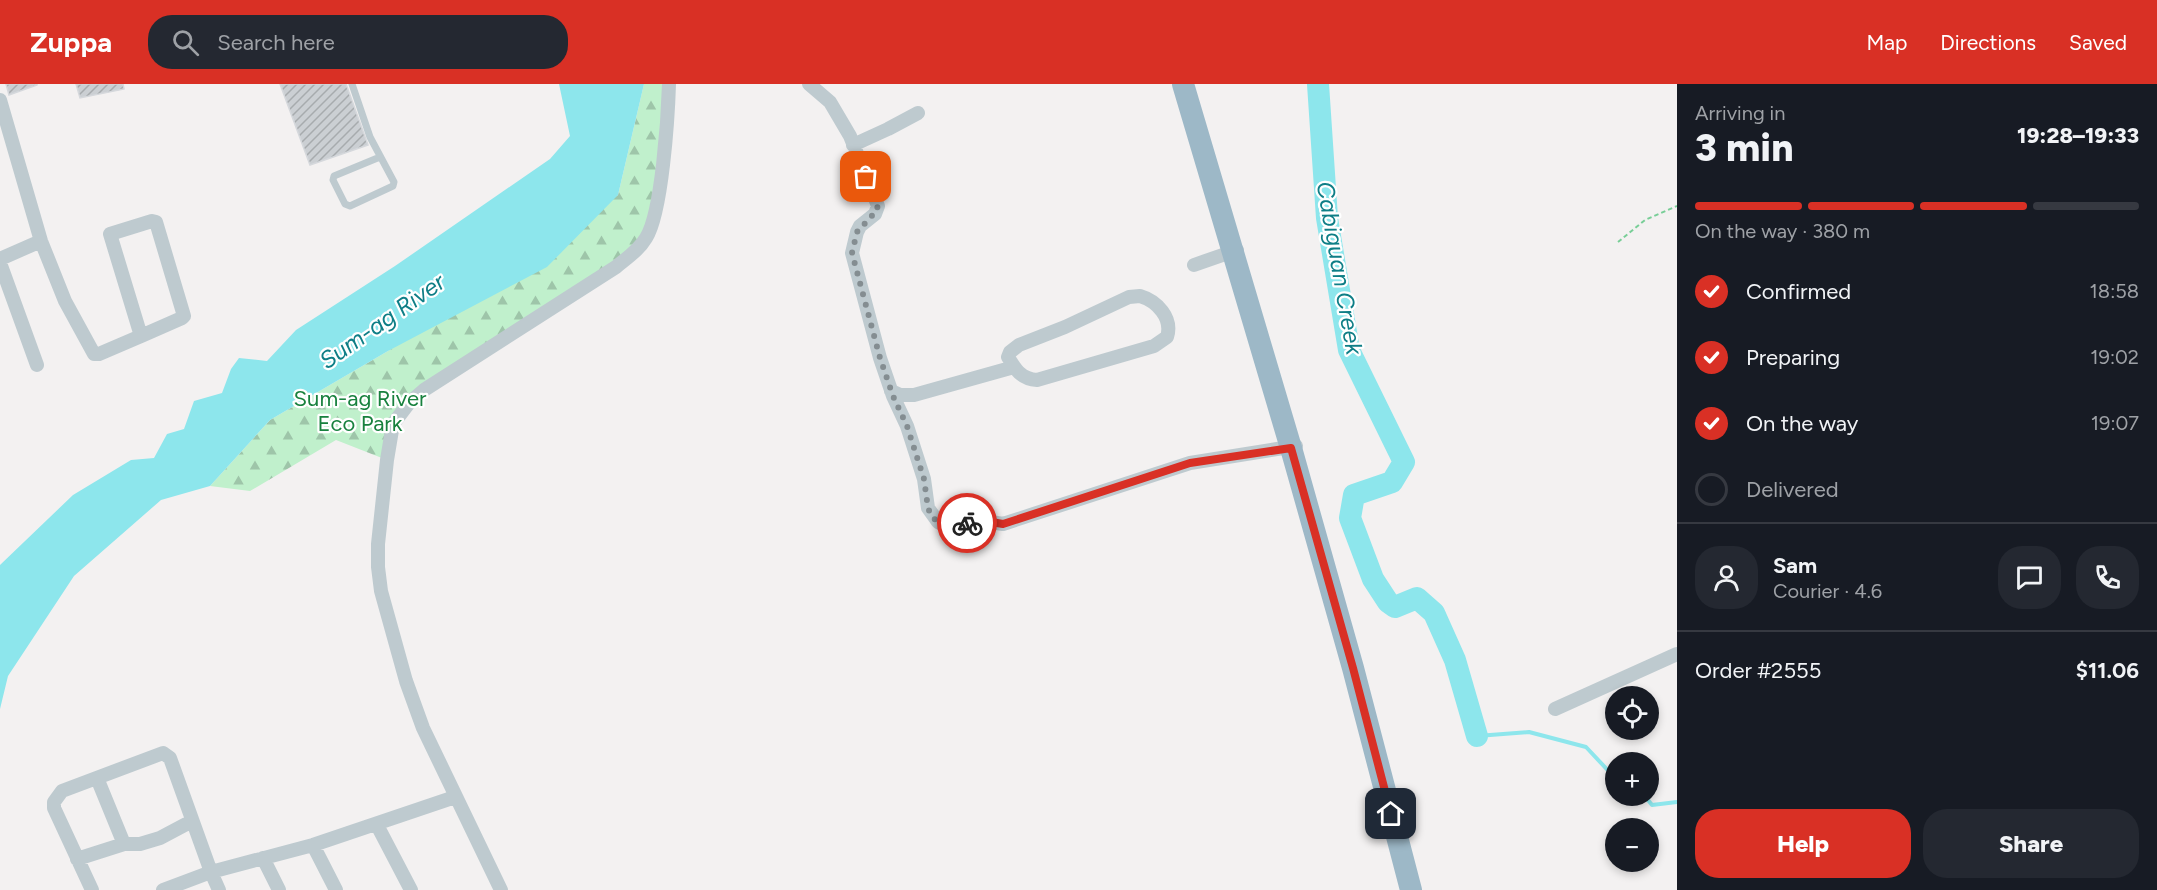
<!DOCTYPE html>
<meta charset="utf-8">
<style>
:root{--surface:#171b24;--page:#242831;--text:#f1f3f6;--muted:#9ea1a6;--line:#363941;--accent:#d93025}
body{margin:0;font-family:Figtree,sans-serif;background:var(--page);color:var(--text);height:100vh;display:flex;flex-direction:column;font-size:22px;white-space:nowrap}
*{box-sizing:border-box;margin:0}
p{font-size:20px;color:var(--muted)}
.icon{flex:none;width:33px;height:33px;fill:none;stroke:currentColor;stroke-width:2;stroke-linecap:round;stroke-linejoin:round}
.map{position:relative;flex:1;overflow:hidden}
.details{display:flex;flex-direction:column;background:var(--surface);width:480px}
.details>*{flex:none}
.fabs{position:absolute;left:1605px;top:602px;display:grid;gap:12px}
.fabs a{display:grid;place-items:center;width:54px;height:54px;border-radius:50%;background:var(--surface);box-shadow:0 3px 9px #0003;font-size:30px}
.pin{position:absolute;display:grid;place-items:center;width:51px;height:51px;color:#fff;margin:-26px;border-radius:12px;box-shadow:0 3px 9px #0006}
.courier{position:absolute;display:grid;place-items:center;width:60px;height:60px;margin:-30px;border:4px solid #d93025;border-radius:50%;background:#fff;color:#222;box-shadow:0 2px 8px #0007}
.summary em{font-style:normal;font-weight:800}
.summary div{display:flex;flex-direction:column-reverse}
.summary{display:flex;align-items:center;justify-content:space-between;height:102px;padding:0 18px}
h1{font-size:39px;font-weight:800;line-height:45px}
.bar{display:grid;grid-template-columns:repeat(4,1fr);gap:9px 6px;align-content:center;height:72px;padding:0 18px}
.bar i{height:8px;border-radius:4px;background:var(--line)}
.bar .on{background:var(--accent)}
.bar p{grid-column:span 4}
.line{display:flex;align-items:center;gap:15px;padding:0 18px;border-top:2px solid var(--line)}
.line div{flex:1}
.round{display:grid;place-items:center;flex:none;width:63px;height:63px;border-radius:24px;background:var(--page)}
ol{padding:0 18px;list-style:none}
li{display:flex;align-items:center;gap:18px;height:66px}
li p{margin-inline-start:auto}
li .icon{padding:6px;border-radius:50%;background:var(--accent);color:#fff;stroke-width:4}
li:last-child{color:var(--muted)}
li i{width:33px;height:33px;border:3px solid var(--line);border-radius:50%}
.cta{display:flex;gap:12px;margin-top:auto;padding:12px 18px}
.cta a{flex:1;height:69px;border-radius:24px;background:var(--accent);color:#fff;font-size:24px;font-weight:800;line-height:69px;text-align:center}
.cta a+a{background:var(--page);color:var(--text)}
header{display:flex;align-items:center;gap:36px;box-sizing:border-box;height:84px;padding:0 30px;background:var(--accent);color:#fff}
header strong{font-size:28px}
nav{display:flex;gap:33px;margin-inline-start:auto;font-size:21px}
.search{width:420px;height:54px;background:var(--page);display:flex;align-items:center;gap:15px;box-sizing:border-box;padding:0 21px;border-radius:24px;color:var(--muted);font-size:22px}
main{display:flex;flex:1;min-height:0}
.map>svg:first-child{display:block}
.forest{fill:url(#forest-firs)}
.water{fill:#8de6ec}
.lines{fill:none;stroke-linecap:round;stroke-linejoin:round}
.stream{stroke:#8de6ec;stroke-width:4}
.river{stroke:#8de6ec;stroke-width:22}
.building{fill:url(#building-hatch);stroke:#d5d8dc;stroke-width:1.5}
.path{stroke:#78ce97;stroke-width:2;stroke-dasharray:4.5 3;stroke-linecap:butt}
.service{stroke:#becacf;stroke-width:7}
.minor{stroke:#becacf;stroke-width:14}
.trunk{stroke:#9db8c7;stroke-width:22}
.done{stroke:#848d91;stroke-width:6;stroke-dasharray:0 10.8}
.route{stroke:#d93025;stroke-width:8}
.labels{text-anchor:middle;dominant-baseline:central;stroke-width:4.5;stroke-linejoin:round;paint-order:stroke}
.park-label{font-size:22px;fill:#18813e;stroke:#fff}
.water-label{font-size:24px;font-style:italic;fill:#0e7e86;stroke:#fff}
</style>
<header>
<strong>Zuppa</strong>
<div class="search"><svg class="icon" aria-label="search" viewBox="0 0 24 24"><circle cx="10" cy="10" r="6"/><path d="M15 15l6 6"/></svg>Search here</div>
<nav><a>Map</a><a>Directions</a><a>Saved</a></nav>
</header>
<main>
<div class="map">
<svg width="1677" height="806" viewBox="0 0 1677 806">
<defs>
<pattern id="forest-firs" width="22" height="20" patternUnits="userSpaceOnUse" patternTransform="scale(1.5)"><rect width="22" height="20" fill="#c0f0cc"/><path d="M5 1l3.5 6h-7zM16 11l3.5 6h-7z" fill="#9ec5a9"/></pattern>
<pattern id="building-hatch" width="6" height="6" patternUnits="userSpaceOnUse" patternTransform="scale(1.5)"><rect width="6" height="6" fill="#cbcfd3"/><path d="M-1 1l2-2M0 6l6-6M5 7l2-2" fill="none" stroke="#a7abae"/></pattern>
</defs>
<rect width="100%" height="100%" fill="#f3f1f1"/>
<path class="forest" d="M 644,0 L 669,0 L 647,154 L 399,330 L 387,376 L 336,356 L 250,407 L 210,402 L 270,336 L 388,267 L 618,111 Z"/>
<path class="water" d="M 559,0 L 644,0 L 618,111 L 547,183 L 388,267 L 270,336 L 210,402 L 161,416 L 74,492 L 8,592 L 0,625 L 0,481 L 73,411 L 131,376 L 154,374 L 167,350 L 184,345 L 194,317 L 222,309 L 231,285 L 239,274 L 267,277 L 296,246 L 395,182 L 550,75 L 570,52 Z"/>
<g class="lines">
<path class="stream" d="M 1477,652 L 1529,648 L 1586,663 L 1616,695
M 1644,711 L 1652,721 L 1677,718"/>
<path class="river" d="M 1318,0 L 1327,134 L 1349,266 L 1404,378 L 1392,398 L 1354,411 L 1350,434 L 1373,495 L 1388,518 L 1395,523 L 1417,514 L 1434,529 L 1455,576 L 1477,652"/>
</g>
<path class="building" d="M 6,0 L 37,0 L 37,1 L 9,11 Z
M 76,0 L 123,0 L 124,5 L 80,14 Z
M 280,0 L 346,0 L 368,61 L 310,81 Z"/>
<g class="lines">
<path class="path" d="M 1618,158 L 1645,136 L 1677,122"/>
<path class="service" d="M 352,0 L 370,53 L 394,98 L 393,102 L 350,122 L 345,120 L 333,96 L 334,92 L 380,73"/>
<path class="minor" d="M 809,0 L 830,18 L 850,52 L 878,122 L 875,130 L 860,142 L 857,148 L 852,169 L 880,274 L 893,312 L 907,342 L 924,395 L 928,424 L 938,438 L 947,442 L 985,437 L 1003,440 L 1190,379 L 1296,362
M 0,16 L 41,157 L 65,217 L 94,270 L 99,270 L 141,252 L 110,150 L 152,137 L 156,138 L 184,232 L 182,234 L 141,252
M 853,61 L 888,45 L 918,29
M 0,175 L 41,157
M 0,179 L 37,281
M 1194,181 L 1237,166
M 1140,212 C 1157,217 1173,234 1167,253 L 1154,262 L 1037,296 C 1021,295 1015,285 1008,273 L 1010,268 L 1019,261 L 1065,243 L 1129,213 Z
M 891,307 L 900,311 L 914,311 L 1014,283
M 1555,625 L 1677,570
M 97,694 L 124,760
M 377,741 L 411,806
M 313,761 L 336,806
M 263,774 L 279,806
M 77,775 L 124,760 L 140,760 L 160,754 L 192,737
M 92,806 L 54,724 L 54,718 L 62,707 L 163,669 L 170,674 L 211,788 L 313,761 L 455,713
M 163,806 L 211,788 L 219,806
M 501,806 L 423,644 L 406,597 L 381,507 L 378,483 L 378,460 L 387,376 L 393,340 L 409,319 L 424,306 L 616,183 C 627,174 639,166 646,154 C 662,129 668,33 669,0"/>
<path class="trunk" d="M 1183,0 L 1291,364 L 1353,584 L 1411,806"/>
</g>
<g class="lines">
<path class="done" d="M 866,93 L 878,125 L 857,148 L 852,169 L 880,274 L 893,312 L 907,342 L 924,395 L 928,424 L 932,433 L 938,438 L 947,442 L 967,439"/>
<path class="route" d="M 967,439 L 985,437 L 1003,440 L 1190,379 L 1291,364 L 1353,584 L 1391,730"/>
</g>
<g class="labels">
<g class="park-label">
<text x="360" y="314">Sum-ag River<tspan x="360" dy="25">Eco Park</tspan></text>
</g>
<g class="water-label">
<text transform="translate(1340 184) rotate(80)">Cabiguan Creek</text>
<text transform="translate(382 237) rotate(-35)">Sum-ag River</text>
</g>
</g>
</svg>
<div class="fabs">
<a><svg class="icon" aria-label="locate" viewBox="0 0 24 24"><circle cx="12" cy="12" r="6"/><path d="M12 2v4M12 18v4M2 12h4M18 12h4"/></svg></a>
<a>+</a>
<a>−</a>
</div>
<div class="pin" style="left:866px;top:93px;background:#ea580c"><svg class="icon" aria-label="bag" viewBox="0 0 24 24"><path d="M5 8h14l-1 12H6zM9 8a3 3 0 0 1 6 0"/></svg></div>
<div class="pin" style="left:1391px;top:730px;background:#1f2937"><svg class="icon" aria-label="home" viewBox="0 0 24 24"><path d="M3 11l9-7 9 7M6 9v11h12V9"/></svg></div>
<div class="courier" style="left:967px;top:439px"><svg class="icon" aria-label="bike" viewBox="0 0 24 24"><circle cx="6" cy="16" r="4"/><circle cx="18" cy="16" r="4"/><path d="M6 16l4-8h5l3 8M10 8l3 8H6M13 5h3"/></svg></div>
</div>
<section class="details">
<div class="summary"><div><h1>3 min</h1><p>Arriving in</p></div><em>19:28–19:33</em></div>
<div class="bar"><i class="on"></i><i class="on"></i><i class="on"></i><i></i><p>On the way · 380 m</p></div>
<ol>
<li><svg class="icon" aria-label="check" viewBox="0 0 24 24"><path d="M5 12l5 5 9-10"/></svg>Confirmed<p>18:58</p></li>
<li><svg class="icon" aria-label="check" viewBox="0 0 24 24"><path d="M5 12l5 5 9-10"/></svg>Preparing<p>19:02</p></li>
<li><svg class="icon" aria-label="check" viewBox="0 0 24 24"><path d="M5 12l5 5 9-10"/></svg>On the way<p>19:07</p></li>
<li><i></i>Delivered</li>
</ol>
<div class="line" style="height:108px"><a class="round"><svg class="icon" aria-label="person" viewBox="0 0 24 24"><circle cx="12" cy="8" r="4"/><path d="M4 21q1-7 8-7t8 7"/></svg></a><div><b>Sam</b><p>Courier · 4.6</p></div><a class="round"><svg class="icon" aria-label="chat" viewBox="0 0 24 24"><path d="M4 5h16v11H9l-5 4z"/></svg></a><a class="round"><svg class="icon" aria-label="phone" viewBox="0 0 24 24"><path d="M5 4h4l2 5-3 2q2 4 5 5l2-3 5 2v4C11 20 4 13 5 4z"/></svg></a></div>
<div class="line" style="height:78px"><div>Order #2555</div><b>$11.06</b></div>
<div class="cta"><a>Help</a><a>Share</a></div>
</section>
</main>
